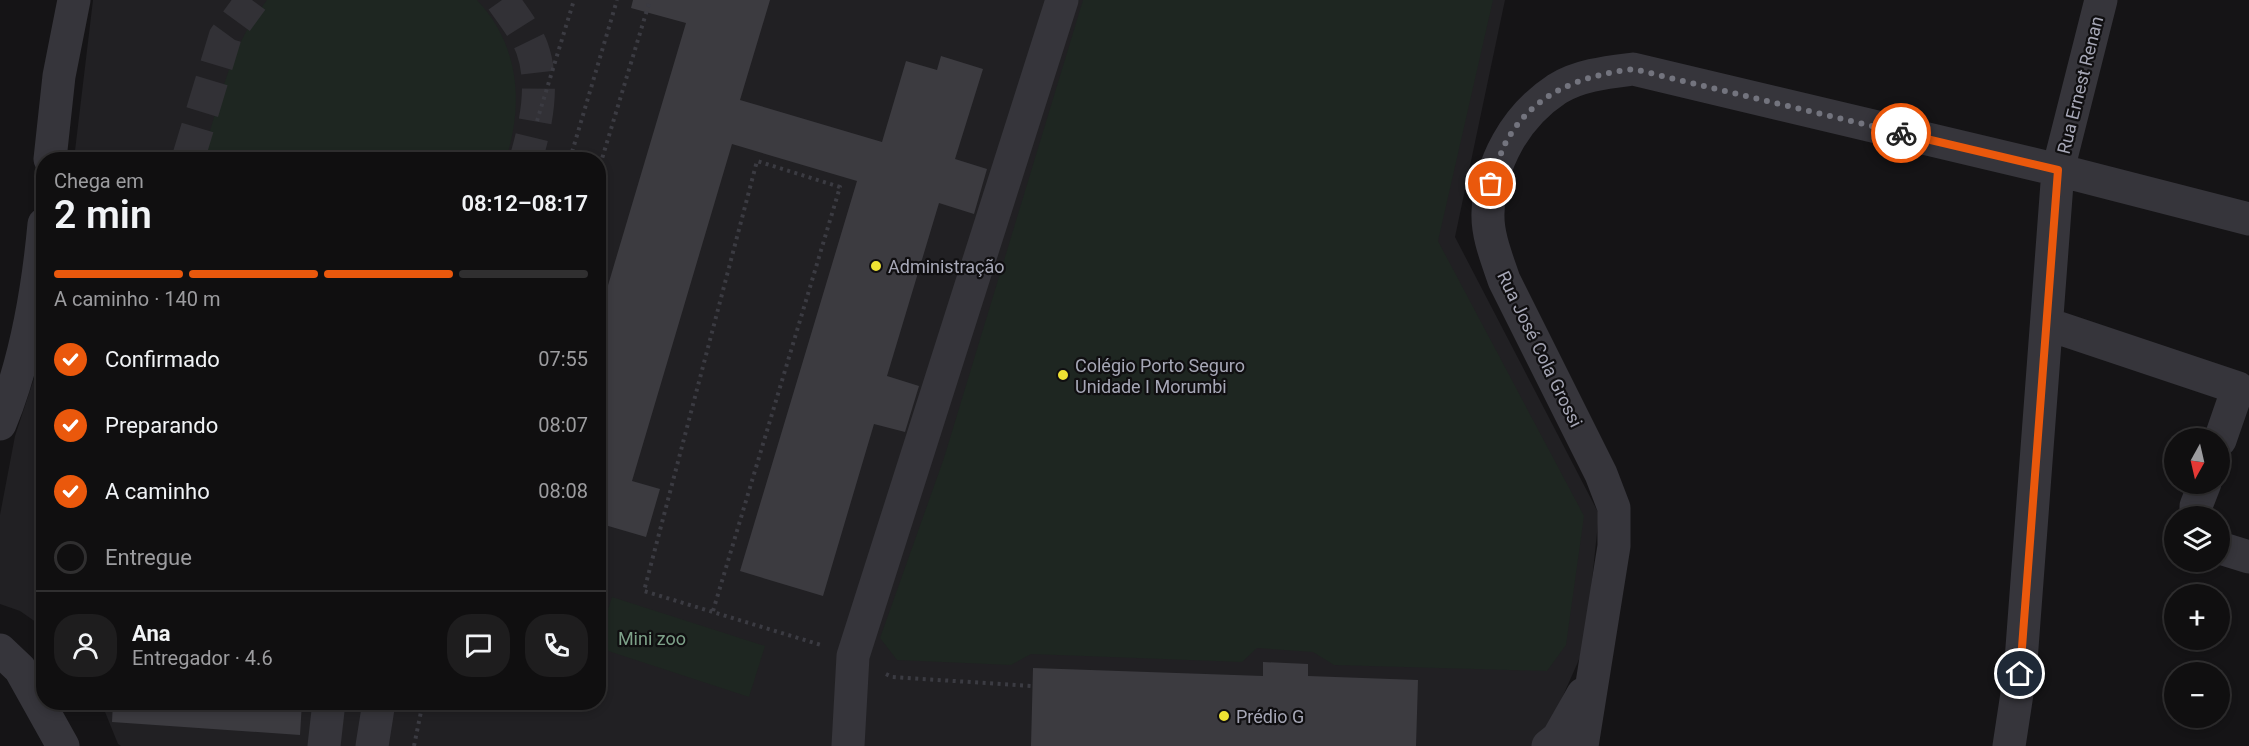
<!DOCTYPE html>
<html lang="pt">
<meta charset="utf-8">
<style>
:root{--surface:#100f10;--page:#1e1d1e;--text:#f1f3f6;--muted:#9c9c9f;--line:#302f30;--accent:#ea580c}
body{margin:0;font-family:Roboto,sans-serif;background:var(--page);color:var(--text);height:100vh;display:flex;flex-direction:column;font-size:22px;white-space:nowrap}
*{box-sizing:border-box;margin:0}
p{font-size:20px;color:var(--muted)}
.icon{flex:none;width:33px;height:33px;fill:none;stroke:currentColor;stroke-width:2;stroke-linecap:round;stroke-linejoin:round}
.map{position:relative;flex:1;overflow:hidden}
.sheet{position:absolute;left:36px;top:152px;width:570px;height:558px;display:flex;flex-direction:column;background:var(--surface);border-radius:24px;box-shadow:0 3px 9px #0003,0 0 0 2px var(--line)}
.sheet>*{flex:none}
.needle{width:39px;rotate:188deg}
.fabs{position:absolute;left:2164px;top:428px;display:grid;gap:12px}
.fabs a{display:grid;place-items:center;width:66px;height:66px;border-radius:50%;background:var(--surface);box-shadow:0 3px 9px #0003,0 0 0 2px var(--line);font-size:30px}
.pin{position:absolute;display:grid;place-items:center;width:51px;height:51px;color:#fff;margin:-26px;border:3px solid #fff;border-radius:50%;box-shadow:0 2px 6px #0007}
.courier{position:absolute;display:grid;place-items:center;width:60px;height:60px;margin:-30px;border:4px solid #ea580c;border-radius:50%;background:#fff;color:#222;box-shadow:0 2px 8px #0007}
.summary em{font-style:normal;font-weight:600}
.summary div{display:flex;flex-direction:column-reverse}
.summary{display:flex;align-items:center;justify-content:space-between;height:102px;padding:0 18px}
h1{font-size:39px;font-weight:600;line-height:45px}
.bar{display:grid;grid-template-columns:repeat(4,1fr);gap:9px 6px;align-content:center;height:72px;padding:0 18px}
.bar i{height:8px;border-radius:4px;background:var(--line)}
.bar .active{background:var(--accent)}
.bar p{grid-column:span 4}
.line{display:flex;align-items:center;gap:15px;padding:0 18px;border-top:2px solid var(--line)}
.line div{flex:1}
.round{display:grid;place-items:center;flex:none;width:63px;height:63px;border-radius:24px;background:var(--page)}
ol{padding:0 18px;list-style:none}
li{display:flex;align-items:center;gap:18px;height:66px}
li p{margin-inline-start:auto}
li .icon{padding:6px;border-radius:50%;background:var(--accent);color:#fff;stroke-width:4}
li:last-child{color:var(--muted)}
li i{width:33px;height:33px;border:3px solid var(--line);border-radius:50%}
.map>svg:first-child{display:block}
.built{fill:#212023}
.green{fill:#1e2621}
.building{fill:#3c3b40}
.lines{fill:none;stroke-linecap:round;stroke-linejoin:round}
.minor-tunnel{stroke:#323136;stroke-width:33;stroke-dasharray:33 16;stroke-linecap:butt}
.path{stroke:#3b3b42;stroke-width:4;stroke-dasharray:3 4.5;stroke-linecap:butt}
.minor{stroke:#36353b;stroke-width:33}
.done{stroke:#73747e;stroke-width:6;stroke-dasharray:0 10.8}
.route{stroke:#ea580c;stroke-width:8}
.poi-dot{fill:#efe233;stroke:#100f11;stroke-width:2}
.labels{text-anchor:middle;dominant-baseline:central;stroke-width:4.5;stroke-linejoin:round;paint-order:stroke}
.street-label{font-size:18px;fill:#a6a7b6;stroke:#100f11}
.poi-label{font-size:18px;fill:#a6a7b6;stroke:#100f11;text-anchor:start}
.park-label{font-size:18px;fill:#7da189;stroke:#100f11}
</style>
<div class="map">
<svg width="2249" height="746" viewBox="0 0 2249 746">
<rect width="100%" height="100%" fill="#151416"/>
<path class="built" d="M 93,0 L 1505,0 L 1455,237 L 1599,514 L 1585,646 L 1543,741 L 1536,746 L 121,746 L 118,744 L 101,702 L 598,702 L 598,159 L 74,159 Z
M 43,351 L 43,627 L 20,611 L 0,604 L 0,515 L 15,436 Z"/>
<path class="green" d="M 267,0 L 477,0 C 519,44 524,103 506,159 L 202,159 C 219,103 230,46 267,0 Z
M 1083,0 L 1493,0 L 1438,241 L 1584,516 L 1566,645 L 1547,671 L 1334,665 L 1313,652 L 1257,648 L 1242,662 L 1031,654 L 1011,665 L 897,660 L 880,638 L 944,458 Z
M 612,597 L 765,646 L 749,697 L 599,648 L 599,637 Z"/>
<path class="building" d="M 633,0 L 770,0 L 740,100 L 882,142 L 906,61 L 937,70 L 941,56 L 983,69 L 955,159 L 987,169 L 974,214 L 939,203 L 887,376 L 919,386 L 905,432 L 874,424 L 823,596 L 740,571 L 857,181 L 732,144 L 632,481 L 660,489 L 646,537 L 598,523 L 598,319 L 686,23 L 631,8 Z
M 1263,662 L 1308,664 L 1308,676 L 1418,680 L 1416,746 L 1031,746 L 1033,668 L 1263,676 Z
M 113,702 L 302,702 L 300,735 L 112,722 Z"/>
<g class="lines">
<path class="minor-tunnel" d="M 502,0 C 512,14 526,32 532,48 C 545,84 536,124 526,159
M 188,159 L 225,37 L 252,0"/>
<path class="path" d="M 537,121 L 574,0
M 570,159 L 617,0
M 598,172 L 650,0
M 713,611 L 840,187 L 757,161 L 644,591 L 821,645
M 886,674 L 892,677 L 1032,686
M 414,746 L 423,702"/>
<path class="minor" d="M 50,159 L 59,76 L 74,0
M 2047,324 L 2238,388 L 2220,440
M 0,424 C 25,364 38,289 44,224
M 2196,516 L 2196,506 L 2205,483
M 2220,548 L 2249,557
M 0,650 L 20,669 L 63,746
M 324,746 L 329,702
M 372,746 L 379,702
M 848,746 L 853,656 L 1062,0
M 1548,746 L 1558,738 L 1583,694
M 1582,746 L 1614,546 L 1614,508 L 1601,474 L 1504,280 C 1497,259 1487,235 1488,213 C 1489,163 1516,116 1557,89 C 1579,75 1609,72 1633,69 L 2058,170 L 2249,219
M 2009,746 L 2020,674 L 2058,170 L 2101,0"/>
</g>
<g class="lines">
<path class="done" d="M 1491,184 C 1496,171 1499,156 1505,144 C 1532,93 1580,76 1633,69 L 1901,133"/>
<path class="route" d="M 1901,133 L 2058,170 L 2020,674"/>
</g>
<g class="poi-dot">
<circle cx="876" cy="266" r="6"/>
<circle cx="1063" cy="375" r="6"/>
<circle cx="1224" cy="716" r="6"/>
</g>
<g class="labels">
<g class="street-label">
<text transform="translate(2080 85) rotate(-76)">Rua Ernest Renan</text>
<text transform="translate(1540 349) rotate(64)">Rua José Cola Grossi</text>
</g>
<g class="poi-label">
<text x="888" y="266">Administração</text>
<text x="1075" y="365">Colégio Porto Seguro<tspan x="1075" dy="21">Unidade I Morumbi</tspan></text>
<text x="1236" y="716">Prédio G</text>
</g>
<g class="park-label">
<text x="652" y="638">Mini zoo</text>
</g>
</g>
</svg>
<div class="fabs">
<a><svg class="needle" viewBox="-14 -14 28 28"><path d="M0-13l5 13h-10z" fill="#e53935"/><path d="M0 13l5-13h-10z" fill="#9c9c9f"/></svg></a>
<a><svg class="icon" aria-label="layers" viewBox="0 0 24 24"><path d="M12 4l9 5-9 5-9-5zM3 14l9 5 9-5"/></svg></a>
<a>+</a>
<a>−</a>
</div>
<div class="pin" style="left:1491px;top:184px;background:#ea580c"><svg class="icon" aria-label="bag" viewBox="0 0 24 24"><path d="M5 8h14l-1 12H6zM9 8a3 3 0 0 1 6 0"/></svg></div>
<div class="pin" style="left:2020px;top:674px;background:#1f2937"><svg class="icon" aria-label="home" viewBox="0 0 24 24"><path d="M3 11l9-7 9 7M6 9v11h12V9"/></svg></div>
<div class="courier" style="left:1901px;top:133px"><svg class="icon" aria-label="bike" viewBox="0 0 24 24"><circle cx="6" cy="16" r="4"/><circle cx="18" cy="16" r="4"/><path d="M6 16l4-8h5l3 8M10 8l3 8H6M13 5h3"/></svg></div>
<section class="sheet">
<div class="summary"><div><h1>2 min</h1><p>Chega em</p></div><em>08:12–08:17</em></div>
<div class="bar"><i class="active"></i><i class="active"></i><i class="active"></i><i></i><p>A caminho · 140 m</p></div>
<ol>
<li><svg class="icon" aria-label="check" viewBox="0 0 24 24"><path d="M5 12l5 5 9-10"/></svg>Confirmado<p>07:55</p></li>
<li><svg class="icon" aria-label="check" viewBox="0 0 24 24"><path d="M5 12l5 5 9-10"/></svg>Preparando<p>08:07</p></li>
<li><svg class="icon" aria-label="check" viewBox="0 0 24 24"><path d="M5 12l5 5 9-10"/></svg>A caminho<p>08:08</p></li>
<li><i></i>Entregue</li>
</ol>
<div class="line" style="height:108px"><a class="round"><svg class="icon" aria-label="person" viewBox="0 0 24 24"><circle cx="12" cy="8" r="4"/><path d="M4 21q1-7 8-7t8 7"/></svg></a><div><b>Ana</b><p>Entregador · 4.6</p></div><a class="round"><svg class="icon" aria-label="chat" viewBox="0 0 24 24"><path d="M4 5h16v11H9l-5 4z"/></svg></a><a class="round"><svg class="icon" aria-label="phone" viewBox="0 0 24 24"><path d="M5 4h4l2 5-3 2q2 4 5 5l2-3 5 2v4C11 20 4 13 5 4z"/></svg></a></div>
</section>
</div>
